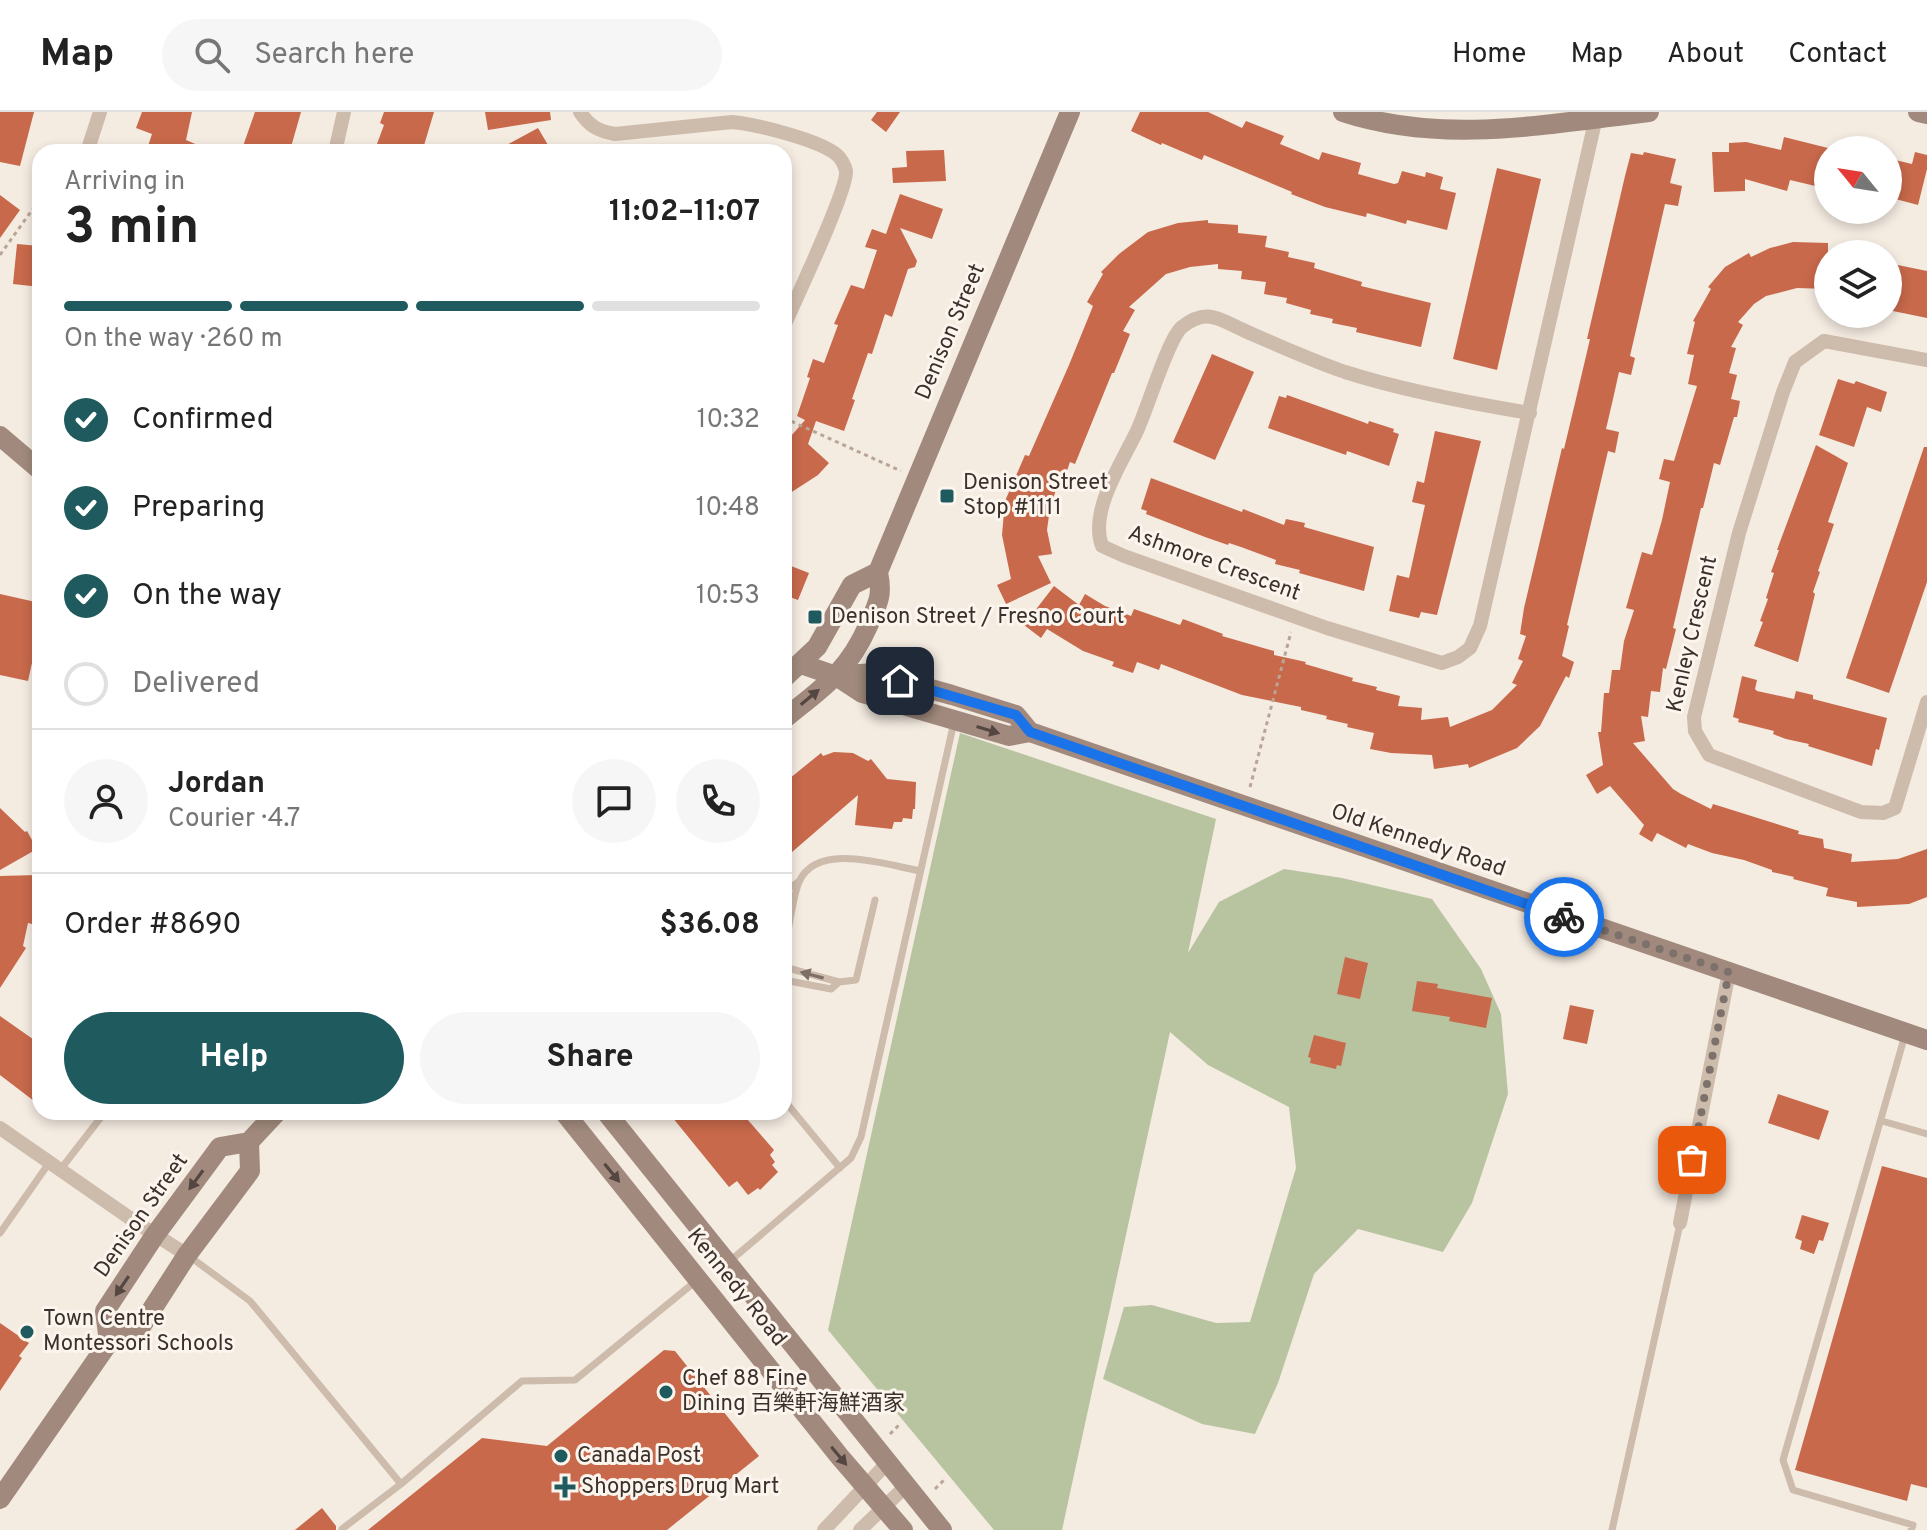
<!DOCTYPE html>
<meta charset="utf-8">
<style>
:root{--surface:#fff;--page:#f6f6f6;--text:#222;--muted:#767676;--line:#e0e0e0;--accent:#1f5a5e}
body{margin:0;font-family:Overpass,"Noto Sans SC",sans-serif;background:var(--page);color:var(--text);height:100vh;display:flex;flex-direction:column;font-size:30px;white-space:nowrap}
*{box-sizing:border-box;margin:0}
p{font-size:26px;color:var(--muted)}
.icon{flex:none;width:44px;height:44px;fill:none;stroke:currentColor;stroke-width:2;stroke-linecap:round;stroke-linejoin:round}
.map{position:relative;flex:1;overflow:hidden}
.side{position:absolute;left:32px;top:32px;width:760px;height:976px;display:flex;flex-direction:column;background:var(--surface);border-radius:24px;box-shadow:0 4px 12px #0003}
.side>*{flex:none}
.needle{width:52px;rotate:300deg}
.fabs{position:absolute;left:1814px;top:24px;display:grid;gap:16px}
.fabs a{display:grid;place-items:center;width:88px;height:88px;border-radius:50%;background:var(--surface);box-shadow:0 4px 12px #0003;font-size:40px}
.pin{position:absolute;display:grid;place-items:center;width:68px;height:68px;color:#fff;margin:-34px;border-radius:16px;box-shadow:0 4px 12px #0006}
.courier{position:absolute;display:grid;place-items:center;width:80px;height:80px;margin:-40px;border:6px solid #1a73e8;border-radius:50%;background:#fff;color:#222;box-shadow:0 2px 10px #0007}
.summary em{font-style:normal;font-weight:700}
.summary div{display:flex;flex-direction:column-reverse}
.summary{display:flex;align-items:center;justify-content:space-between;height:136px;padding:0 32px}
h1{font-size:52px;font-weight:700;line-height:60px}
.bar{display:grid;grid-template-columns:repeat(4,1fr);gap:12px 8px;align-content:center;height:96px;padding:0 32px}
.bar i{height:10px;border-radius:6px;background:var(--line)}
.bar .selected{background:var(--accent)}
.bar p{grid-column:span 4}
.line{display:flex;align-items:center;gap:20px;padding:0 32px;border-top:2px solid var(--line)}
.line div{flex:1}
.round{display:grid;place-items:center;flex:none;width:84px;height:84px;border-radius:42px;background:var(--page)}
ol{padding:0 32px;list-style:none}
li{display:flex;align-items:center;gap:24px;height:88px}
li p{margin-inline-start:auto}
li .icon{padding:8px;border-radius:50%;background:var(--accent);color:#fff;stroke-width:4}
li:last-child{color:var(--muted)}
li i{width:44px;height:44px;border:4px solid var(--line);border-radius:50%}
.action{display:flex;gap:16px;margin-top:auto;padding:16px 32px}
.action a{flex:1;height:92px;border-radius:48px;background:var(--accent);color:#fff;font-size:32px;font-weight:700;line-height:92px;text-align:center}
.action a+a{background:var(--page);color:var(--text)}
header{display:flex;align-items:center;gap:48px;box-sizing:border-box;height:112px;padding:0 40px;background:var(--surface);border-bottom:2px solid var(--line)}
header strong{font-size:38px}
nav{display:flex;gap:44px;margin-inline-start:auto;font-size:28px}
.search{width:560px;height:72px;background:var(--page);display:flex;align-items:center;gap:20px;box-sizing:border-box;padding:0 28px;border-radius:44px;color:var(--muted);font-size:30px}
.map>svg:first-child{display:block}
.green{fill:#b8c4a0}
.building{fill:#c8694b}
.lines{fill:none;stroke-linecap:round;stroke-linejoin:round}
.path{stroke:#b9a596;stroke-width:3;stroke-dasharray:4 4;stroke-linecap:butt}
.lane{stroke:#cdbbac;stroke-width:7}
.street{stroke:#cdbbac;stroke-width:14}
.secondary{stroke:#a18a7d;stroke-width:20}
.oneway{fill:#544640}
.oneway2{fill:#7d6f65}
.done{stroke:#7c716b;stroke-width:8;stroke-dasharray:0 14.4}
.route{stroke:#1a73e8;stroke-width:10}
.poi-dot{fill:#1f5a5e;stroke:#fbf5ee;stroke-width:3}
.labels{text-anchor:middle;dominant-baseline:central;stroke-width:6;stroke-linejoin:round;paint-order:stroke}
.street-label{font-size:22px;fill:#3b302b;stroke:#fbf5ee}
.poi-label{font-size:22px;fill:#3b302b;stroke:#fbf5ee;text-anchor:start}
</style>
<header>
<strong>Map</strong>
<div class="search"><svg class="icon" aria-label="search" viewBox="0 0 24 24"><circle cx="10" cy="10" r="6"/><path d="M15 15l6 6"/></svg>Search here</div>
<nav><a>Home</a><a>Map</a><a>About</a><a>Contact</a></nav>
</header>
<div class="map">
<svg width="1927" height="1418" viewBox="0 0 1927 1418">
<rect width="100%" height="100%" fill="#f4ebe1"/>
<path class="green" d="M 960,621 L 1216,707 L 1188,841 L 1219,790 L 1284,757 L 1342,766 L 1432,787 L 1481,857 L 1501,902 L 1508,982 L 1472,1091 L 1443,1140 L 1358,1117 L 1314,1162 L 1278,1271 L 1255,1322 L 1202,1312 L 1103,1267 L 1124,1195 L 1152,1193 L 1216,1211 L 1250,1210 L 1296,1056 L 1289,995 L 1208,953 L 1170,920 L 1062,1418 L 994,1418 L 828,1218 Z"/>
<path class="building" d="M 0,0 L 34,0 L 20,54 L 0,50 Z
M 142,0 L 192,0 L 186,28 L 214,40 L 155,40 L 147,37 L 152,22 L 136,16 Z
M 255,0 L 301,0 L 291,35 L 282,32 L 279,40 L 250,40 L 242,37 Z
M 384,0 L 434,0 L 422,40 L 374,40 L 384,13 L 380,11 Z
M 485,0 L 550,0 L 551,8 L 488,18 Z
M 877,0 L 900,0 L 886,20 L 871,8 Z
M 1140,0 L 1208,0 L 1242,16 L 1246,9 L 1284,24 L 1280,32 L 1319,48 L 1322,40 L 1361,51 L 1358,62 L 1394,72 L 1398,71 L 1402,59 L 1425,65 L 1426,60 L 1443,65 L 1440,77 L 1456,81 L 1447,118 L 1407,108 L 1406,112 L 1367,101 L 1366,105 L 1325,95 L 1291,82 L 1292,80 L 1204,43 L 1202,48 L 1162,31 L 1161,33 L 1131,19 Z
M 538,16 L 548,33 L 535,40 L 494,40 Z
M 1784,25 L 1828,36 L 1828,77 L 1790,68 L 1787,79 L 1745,67 L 1745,79 L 1714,80 L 1712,40 L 1729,40 L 1729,31 L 1746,30 L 1781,38 Z
M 944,38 L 946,69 L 893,71 L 892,56 L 907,55 L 906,39 Z
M 1644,40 L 1676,47 L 1670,71 L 1682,74 L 1678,94 L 1665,92 L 1630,244 L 1635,246 L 1631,263 L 1619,260 L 1613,287 L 1606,317 L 1619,320 L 1615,341 L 1608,339 L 1567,513 L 1569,514 L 1562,544 L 1574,550 L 1569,566 L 1566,564 L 1540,614 L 1517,636 L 1469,656 L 1468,652 L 1434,657 L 1432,643 L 1391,641 L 1370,637 L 1374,621 L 1347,615 L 1348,612 L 1326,607 L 1327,604 L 1301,598 L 1301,595 L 1242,583 L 1161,552 L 1159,558 L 1137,550 L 1133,561 L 1112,554 L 1114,550 L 1083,539 L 1047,517 L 1041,526 L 1024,513 L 1054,474 L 1079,493 L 1085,482 L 1105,494 L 1131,504 L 1134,497 L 1180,513 L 1183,507 L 1223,522 L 1222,524 L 1274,539 L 1274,543 L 1306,550 L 1305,552 L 1353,566 L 1352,569 L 1377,575 L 1376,578 L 1400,584 L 1398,594 L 1422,596 L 1421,608 L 1448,605 L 1450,615 L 1492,598 L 1517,573 L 1512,571 L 1523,549 L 1518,547 L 1526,524 L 1520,522 L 1524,496 L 1562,336 L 1564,337 L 1575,291 L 1590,227 L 1587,227 L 1625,64 L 1631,41 L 1643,43 Z
M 1915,40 L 1927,43 L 1927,57 L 1918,93 L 1888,85 L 1895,48 L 1912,52 Z
M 1497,56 L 1541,67 L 1497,258 L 1453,247 Z
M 900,82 L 943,97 L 932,127 L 900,116 L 917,149 L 915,155 L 908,157 L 892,205 L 885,202 L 872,242 L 868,241 L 852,287 L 855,288 L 844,319 L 816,309 L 808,332 L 829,351 L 818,363 L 784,385 L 784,332 L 805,308 L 797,304 L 810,266 L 807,265 L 813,247 L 824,251 L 838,213 L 834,212 L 851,173 L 864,177 L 877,138 L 865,135 L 872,117 L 886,122 Z
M 0,83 L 20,98 L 0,126 Z
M 1208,108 L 1208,111 L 1238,113 L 1238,121 L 1267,124 L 1265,135 L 1289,140 L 1288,145 L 1315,151 L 1314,156 L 1362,170 L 1361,174 L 1431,191 L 1421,235 L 1356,220 L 1357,216 L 1332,211 L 1333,207 L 1310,202 L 1311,198 L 1286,191 L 1287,186 L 1264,182 L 1266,170 L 1241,167 L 1242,159 L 1218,157 L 1218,152 L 1190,155 L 1166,162 L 1129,195 L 1135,198 L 1123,219 L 1130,222 L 1114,261 L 1112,261 L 1075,352 L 1070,350 L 1062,373 L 1058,372 L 1050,396 L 1047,418 L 1052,442 L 1038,444 L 1051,471 L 1006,492 L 997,473 L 1011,467 L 1002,423 L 1005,389 L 1025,343 L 1029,344 L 1069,253 L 1093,194 L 1087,190 L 1103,162 L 1101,160 L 1119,142 L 1148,120 L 1178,111 Z
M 1793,130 L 1828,131 L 1828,177 L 1797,176 L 1766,184 L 1754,192 L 1738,210 L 1743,213 L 1731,235 L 1736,236 L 1729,261 L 1737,263 L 1731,287 L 1740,289 L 1737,305 L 1734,305 L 1720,353 L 1714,351 L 1703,396 L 1701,396 L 1673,516 L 1676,517 L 1666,557 L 1663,556 L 1660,580 L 1651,579 L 1648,605 L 1641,604 L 1645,629 L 1633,631 L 1673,677 L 1681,682 L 1711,697 L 1713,692 L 1799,719 L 1798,722 L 1823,727 L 1824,736 L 1852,742 L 1851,750 L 1898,747 L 1927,737 L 1927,785 L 1909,792 L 1857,795 L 1857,790 L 1826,784 L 1828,776 L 1793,767 L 1794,765 L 1772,760 L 1772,758 L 1744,748 L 1712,741 L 1688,732 L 1686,736 L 1657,721 L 1652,730 L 1639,722 L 1644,713 L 1610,674 L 1597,682 L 1586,663 L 1603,653 L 1598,620 L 1601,620 L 1604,581 L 1609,581 L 1612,558 L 1620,558 L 1624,529 L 1634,498 L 1626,496 L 1642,440 L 1652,443 L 1662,408 L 1670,370 L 1659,367 L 1664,347 L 1674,349 L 1697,274 L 1688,272 L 1694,243 L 1687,242 L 1695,210 L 1693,209 L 1711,177 L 1708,175 L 1725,155 L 1749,141 L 1751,145 L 1770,136 Z
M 17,132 L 40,134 L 40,175 L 13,172 Z
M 1888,151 L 1927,159 L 1927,206 L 1888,198 Z
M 1212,242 L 1254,260 L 1215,348 L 1173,330 Z
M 1838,267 L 1854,272 L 1856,269 L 1887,280 L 1881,300 L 1867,295 L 1854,335 L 1819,323 Z
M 1287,283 L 1363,310 L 1368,312 L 1369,309 L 1394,317 L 1393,320 L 1399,322 L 1389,354 L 1347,339 L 1346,343 L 1268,316 L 1279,284 L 1286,286 Z
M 1435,319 L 1481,329 L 1437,503 L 1421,500 L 1419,506 L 1389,499 L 1397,463 L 1409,466 L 1425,393 L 1412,390 L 1417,369 L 1424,371 Z
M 1816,333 L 1848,351 L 1828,410 L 1834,412 L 1818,459 L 1820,460 L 1813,480 L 1815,482 L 1798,550 L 1754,534 L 1763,510 L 1760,509 L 1768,487 L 1766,486 L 1774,461 L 1771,460 L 1779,438 L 1777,438 Z
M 1924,335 L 1927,335 L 1927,470 L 1889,581 L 1846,566 Z
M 1151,366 L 1242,400 L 1243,397 L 1284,413 L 1286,407 L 1305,411 L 1304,415 L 1374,435 L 1364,479 L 1299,461 L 1300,458 L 1275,452 L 1276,448 L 1241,435 L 1229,431 L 1228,433 L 1205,425 L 1146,402 L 1147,399 L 1141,397 Z
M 791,454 L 809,461 L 798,488 L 784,483 L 784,456 L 790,458 Z
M 0,482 L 40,491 L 40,515 L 28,569 L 0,563 Z
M 1742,564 L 1757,568 L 1755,577 L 1757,579 L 1794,587 L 1796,579 L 1813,583 L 1813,587 L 1887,606 L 1879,638 L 1876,637 L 1872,654 L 1808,634 L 1809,632 L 1786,627 L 1773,622 L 1774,619 L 1738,610 L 1739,607 L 1733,605 Z
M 834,640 L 853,641 L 868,649 L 871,647 L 887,667 L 916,670 L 915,697 L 913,697 L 912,707 L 903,706 L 902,710 L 894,710 L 892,717 L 855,713 L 858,683 L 784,747 L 784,671 L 821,641 L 823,644 Z
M 0,696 L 25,720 L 27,719 L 37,737 L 0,758 Z
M 37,763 L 37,784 L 32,812 L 28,811 L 23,834 L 26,836 L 0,876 L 0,764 Z
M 1345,845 L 1368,851 L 1360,887 L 1337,882 Z
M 1417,869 L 1438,872 L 1437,876 L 1492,886 L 1486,916 L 1449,909 L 1450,905 L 1412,899 Z
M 1570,893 L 1594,898 L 1587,932 L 1563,927 Z
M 0,904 L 40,932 L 40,981 L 34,989 L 0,963 Z
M 1314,923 L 1346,931 L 1341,954 L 1337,953 L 1336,957 L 1310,951 L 1311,946 L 1308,945 Z
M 1778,982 L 1829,999 L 1819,1028 L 1768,1011 Z
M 668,1000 L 741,1000 L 774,1038 L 770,1043 L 775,1050 L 772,1053 L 778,1060 L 760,1078 L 758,1076 L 748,1083 L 737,1069 L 729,1075 Z
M 1882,1054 L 1927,1066 L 1927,1376 L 1911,1372 L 1907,1389 L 1795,1358 Z
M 1802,1103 L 1829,1111 L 1823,1129 L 1819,1128 L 1814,1142 L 1800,1137 L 1802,1129 L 1795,1126 Z
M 0,1211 L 29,1231 L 19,1244 L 22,1246 L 0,1279 Z
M 664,1238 L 675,1239 L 759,1344 L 667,1418 L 368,1418 L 482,1326 L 547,1334 Z
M 322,1396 L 336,1414 L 336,1418 L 295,1418 Z"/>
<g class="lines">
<path class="path" d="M 0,143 L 40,87
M 784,306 L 901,359
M 1250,675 L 1291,520
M 890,1322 L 900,1312
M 935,1377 L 945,1367"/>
<path class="lane" d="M 784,780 L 798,770
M 784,843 C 788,823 792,787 799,770 C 817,729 887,753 920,759
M 784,855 L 839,870 L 831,877 L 784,868
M 839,870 L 856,868 L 875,788
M 1905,923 L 1783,1348 L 1793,1378 L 1913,1413 L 1911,1418
M 784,988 L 840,1056
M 1882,1009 L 1927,1022
M 60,1058 L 105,1000
M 0,1121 L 49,1051
M 189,1144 L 250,1189 L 401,1372
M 730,1149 L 851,1046 L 861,1025 L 954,610
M 342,1417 L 401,1372 L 522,1269 L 575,1268 L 696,1169
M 1612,1418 L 1680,1112"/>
<path class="street" d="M 580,0 C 589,14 598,19 615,22 L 732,10 C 755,12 820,28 837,43 C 841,46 845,54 846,59 C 848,77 795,189 784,214
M 87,40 L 100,0
M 335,40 L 344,0
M 1927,248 L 1824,229 L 1795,250 L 1783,280 L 1739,421 L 1694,605 L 1695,619 L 1709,643 L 1861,700 L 1883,701 L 1895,696 L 1927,590
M 1530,301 C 1469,291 1405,279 1345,260 C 1310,248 1277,233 1243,218 C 1220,208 1207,195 1182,215 C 1168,226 1147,299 1136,321 C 1121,352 1089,400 1102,434 L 1124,444 L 1327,516 L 1442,551 L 1458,545 L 1470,536 L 1480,514 L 1597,1
M 0,1016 L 137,1111 L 187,1143
M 1680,1111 L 1729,860
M 824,1418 L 888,1350
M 860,1418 L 906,1374"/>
<path class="secondary" d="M 1343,0 C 1443,33 1547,12 1649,0
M 1918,0 L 1927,2
M 0,324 L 40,358
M 801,552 L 836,564 L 862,581 L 1009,624 L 1030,620 L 1927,928
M 836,564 L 873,561 L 952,583 L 1016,603 L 1030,620
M 784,566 L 817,535 L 852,473 L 878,460
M 784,607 C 823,575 847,561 868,514 C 878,491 883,484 878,460 L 1070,0
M 564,1000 L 840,1345 L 903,1418
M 606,1000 L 942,1418
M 109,1230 L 105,1199 L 155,1123 L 220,1035 L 249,1030 L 277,1000
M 0,1387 L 109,1230 L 138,1219 L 187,1143 L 250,1059 L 249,1030"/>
</g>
<defs><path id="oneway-solid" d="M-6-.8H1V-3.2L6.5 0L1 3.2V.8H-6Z" transform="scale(2)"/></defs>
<g class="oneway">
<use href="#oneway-solid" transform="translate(810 585) rotate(-40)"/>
<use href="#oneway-solid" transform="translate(988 618) rotate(17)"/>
<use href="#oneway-solid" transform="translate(612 1061) rotate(51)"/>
<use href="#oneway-solid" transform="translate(196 1068) rotate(126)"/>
<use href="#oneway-solid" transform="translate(122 1174) rotate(124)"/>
<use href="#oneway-solid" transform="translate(839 1344) rotate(50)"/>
</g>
<use class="oneway2" href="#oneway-solid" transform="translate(812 863) rotate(-165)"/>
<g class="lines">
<path class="done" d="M 1564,805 L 1729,860 L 1692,1048"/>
<path class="route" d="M 900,569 L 1016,603 L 1030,620 L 1564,805"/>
</g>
<g class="poi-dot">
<rect x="939" y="376" width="16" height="16" rx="4"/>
<rect x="807" y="497" width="16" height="16" rx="4"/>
<circle cx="27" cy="1220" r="8"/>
<circle cx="666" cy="1280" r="8"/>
<circle cx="561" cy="1344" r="8"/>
<path d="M561 1363h8v8h8v8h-8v8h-8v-8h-8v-8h8z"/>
</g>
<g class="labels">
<g class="street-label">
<text transform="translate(951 220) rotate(-67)">Denison Street</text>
<text transform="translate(1214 452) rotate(20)">Ashmore Crescent</text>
<text transform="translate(1693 522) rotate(-77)">Kenley Crescent</text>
<text transform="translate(1418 729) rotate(19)">Old Kennedy Road</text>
<text transform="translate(142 1104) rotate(-55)">Denison Street</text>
<text transform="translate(736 1176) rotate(51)">Kennedy Road</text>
</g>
<g class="poi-label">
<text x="963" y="371">Denison Street<tspan x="963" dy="25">Stop #1111</tspan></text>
<text x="831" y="505">Denison Street / Fresno Court</text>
<text x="43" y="1207">Town Centre<tspan x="43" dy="25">Montessori Schools</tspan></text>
<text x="682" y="1267">Chef 88 Fine<tspan x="682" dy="25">Dining 百樂軒海鮮酒家</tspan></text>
<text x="577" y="1344">Canada Post</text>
<text x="581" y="1375">Shoppers Drug Mart</text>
</g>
</g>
</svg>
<div class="fabs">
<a><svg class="needle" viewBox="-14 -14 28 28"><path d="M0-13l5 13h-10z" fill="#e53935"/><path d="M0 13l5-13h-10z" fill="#767676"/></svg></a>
<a><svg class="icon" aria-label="layers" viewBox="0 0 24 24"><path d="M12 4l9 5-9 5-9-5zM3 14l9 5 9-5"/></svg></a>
</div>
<div class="pin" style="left:1692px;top:1048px;background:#ea580c"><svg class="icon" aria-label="bag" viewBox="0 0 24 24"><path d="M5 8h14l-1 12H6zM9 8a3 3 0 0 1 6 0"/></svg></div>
<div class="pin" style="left:900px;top:569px;background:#1f2937"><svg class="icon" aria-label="home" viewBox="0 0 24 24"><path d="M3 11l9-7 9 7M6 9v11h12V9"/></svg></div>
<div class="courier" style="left:1564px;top:805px"><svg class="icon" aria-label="bike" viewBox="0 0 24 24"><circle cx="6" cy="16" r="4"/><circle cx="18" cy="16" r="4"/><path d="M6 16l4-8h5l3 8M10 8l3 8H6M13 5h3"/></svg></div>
<section class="side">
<div class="summary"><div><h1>3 min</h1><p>Arriving in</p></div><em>11:02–11:07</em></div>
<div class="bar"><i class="selected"></i><i class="selected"></i><i class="selected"></i><i></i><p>On the way · 260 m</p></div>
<ol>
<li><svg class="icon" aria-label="check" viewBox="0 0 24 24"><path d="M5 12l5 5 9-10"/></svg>Confirmed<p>10:32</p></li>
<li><svg class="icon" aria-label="check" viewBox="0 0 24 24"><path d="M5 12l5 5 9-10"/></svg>Preparing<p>10:48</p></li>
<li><svg class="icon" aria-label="check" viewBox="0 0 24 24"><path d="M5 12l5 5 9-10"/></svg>On the way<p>10:53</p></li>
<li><i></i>Delivered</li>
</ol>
<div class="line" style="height:144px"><a class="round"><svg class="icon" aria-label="person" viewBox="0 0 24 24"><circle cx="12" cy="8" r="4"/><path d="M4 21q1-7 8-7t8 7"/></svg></a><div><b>Jordan</b><p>Courier · 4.7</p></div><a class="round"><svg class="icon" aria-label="chat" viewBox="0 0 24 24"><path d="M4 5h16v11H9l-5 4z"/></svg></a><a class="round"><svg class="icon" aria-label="phone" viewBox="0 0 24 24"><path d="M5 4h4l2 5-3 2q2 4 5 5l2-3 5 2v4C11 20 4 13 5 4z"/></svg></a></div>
<div class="line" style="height:104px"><div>Order #8690</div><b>$36.08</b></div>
<div class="action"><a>Help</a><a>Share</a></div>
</section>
</div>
